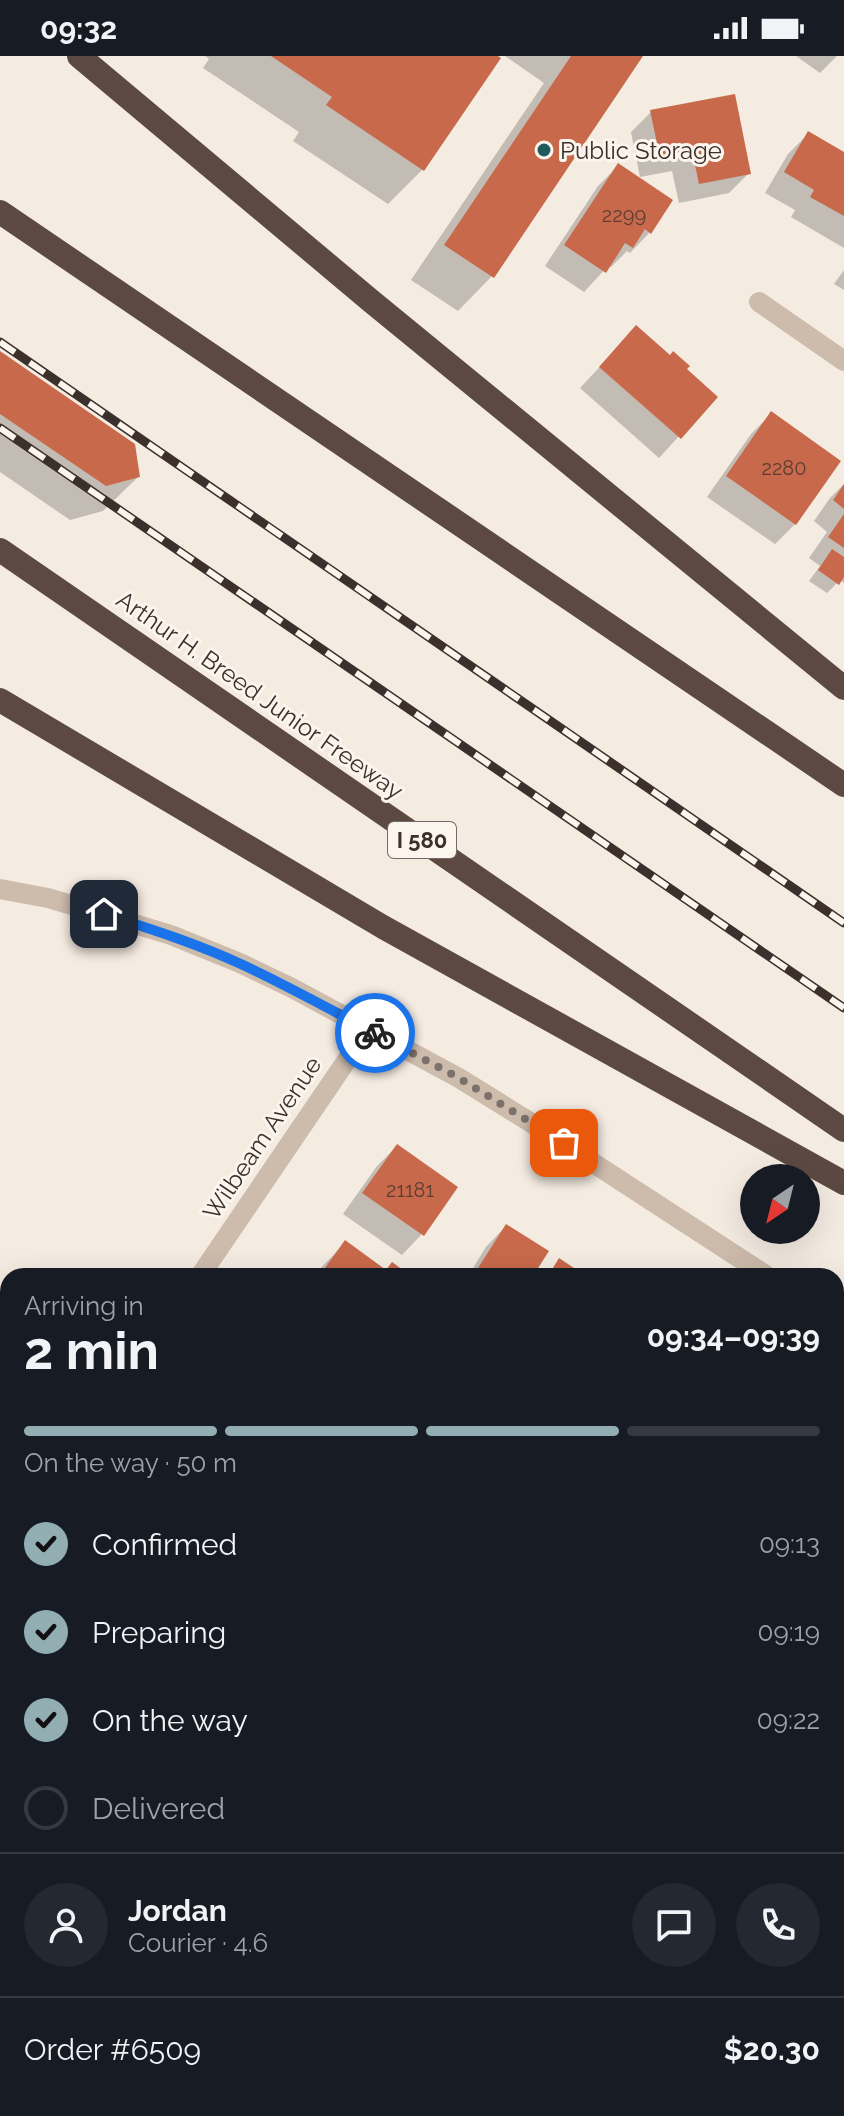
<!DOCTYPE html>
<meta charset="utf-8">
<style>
:root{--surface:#171b24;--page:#242831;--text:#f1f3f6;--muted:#9ea1a6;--line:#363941;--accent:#92aeb2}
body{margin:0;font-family:Raleway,sans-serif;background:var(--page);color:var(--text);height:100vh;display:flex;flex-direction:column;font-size:30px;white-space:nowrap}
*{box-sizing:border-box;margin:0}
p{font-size:26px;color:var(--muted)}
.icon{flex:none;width:44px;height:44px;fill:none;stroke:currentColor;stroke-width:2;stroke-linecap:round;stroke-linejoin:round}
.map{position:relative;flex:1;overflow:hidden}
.panel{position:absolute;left:0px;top:1212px;width:844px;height:848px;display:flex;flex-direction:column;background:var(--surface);border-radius:24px 24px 0 0;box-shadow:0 8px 32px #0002}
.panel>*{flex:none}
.needle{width:52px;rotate:215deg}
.controls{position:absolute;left:740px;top:1108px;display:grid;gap:16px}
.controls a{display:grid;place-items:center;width:80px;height:80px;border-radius:50%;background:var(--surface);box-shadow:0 8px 32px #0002;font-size:40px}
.pin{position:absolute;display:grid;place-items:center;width:68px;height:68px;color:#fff;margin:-34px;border-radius:16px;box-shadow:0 4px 12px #0006}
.courier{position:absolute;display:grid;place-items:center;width:80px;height:80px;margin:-40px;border:6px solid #1a73e8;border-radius:50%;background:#fff;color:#222;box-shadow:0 2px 10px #0007}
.overview em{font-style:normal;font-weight:700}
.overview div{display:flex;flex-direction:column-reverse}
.overview{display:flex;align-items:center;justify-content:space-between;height:136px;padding:0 24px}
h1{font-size:52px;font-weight:700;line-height:60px}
.bar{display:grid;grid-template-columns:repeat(4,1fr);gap:12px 8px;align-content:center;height:96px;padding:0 24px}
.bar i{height:10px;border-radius:6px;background:var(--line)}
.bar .current{background:var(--accent)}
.bar p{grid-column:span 4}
.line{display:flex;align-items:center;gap:20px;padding:0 24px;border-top:2px solid var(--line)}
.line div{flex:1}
.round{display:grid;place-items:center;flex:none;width:84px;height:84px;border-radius:42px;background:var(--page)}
ol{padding:0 24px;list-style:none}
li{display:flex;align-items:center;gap:24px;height:88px}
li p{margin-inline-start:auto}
li .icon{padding:8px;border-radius:50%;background:var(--accent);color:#111;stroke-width:4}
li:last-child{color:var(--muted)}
li i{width:44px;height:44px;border:4px solid var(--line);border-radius:50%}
.status{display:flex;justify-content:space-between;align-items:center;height:56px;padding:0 40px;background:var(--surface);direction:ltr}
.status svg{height:22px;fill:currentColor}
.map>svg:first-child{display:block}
.shadow{fill:#0003}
.building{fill:#c8694b}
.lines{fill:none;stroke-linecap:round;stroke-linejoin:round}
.minor{stroke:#cdbbac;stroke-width:20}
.tertiary{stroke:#cdbbac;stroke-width:20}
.motorway{stroke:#5c4a42;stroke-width:24}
.rail-casing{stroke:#3b302b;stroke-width:9}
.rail{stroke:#fbf5ee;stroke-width:6;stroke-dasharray:18;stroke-linecap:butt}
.done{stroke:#7c716b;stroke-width:8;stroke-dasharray:0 14.4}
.route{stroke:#1a73e8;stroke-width:10}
.poi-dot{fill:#1f5a5e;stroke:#fbf5ee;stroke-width:3}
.labels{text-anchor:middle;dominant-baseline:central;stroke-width:6;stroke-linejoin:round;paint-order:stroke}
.number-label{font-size:20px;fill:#5e3e33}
.shield{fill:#fbf5ee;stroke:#756b66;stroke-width:2}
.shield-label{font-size:22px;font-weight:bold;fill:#3b302b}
.poi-label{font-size:24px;fill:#3b302b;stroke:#fbf5ee;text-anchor:start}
.street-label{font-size:24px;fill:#3b302b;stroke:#fbf5ee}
</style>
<div class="status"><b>09:32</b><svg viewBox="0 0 49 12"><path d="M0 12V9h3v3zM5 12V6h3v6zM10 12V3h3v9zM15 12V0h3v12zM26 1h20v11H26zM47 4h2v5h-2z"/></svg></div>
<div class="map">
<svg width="844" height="2060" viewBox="0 0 844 2060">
<rect width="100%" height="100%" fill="#f4ebe1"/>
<path class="shadow" d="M 205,0 L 495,0 L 422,114 L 388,148 L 293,85 L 299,76 L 203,12 L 209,3 Z
M 505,0 L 641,0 L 492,220 L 458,255 L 411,224 L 544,27 Z
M 796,0 L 837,0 L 820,17 Z
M 651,56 L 749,117 L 729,137 L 679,147 L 672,115 L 640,121 L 631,76 Z
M 808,78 L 844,98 L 844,192 L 791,161 L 795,154 L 765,137 L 788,98 Z
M 618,110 L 650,176 L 630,197 L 627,195 L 611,211 L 608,210 L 584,236 L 545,210 L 598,130 Z
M 844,214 L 844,234 L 834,228 Z
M 636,272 L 715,341 L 659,402 L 580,332 Z
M 0,298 L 138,421 L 103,455 L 70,464 L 0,416 Z
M 771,358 L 795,468 L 775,488 L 707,441 L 751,378 Z
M 844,428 L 844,527 L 840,524 L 827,537 L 809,525 L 820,510 L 809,502 L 827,476 L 814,465 L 830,442 Z
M 397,1090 L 422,1178 L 402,1199 L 343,1158 L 377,1110 Z
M 506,1170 L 530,1220 L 468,1220 L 486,1191 Z
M 345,1187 L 385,1216 L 408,1220 L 313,1220 Z
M 843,1368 L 844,1581 L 836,1590 L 836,1375 Z
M 0,1707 L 8,1713 L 8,1915 L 0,1910 Z
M 844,1876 L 844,2060 L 723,2060 L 727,2056 L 725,2054 L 726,2052 L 836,2052 L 836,1888 Z
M 70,2052 L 284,2052 L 276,2060 L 88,2060 L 78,2053 L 76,2056 Z
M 387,2052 L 525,2052 L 519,2060 L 381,2060 Z"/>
<path class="building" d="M 271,0 L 498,0 L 501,2 L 424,115 L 326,49 L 332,41 Z
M 571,0 L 643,0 L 494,222 L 444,189 Z
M 735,38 L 751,118 L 699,128 L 692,95 L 660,102 L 650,54 Z
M 808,75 L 844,96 L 844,160 L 810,141 L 814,134 L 784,116 Z
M 618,107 L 673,144 L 651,178 L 645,173 L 633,192 L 625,187 L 606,217 L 564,189 Z
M 636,269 L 670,299 L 673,295 L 690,310 L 687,313 L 718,341 L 681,383 L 599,311 Z
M 0,295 L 135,388 L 140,421 L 106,430 L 0,358 Z
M 771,355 L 841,405 L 796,469 L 726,420 Z
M 844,428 L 844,453 L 833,444 Z
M 844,458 L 844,492 L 828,481 Z
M 832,493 L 844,501 L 844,521 L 839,529 L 818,514 Z
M 397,1088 L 458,1131 L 424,1180 L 362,1137 Z
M 506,1168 L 549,1195 L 533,1220 L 473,1220 Z
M 345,1184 L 386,1214 L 392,1206 L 411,1220 L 336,1220 L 325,1212 Z
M 559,1202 L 586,1220 L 548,1220 Z
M 844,1364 L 844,1466 L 836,1461 L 836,1376 Z
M 836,1477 L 844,1483 L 843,1587 L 836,1582 Z
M 0,1705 L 8,1710 L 8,1858 L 0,1852 Z
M 844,1884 L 844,1965 L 836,1960 L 836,1896 Z
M 836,1995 L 844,2000 L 844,2060 L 819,2060 L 807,2052 L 836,2052 Z
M 146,2052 L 239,2052 L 251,2060 L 158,2060 Z
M 393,2052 L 527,2052 L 522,2060 L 405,2060 Z
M 731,2052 L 746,2052 L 759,2060 L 726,2060 Z
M 771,2052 L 793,2052 L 787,2060 L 782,2060 Z"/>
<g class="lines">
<path class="minor" d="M 759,246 L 844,305
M 200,1220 L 368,973
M 0,1513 L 8,1501
M 836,1753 L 844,1741
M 629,2060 L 634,2052"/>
<path class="tertiary" d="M 0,833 L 48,842 L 171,879 L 240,907 L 292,932 L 459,1022 L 538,1071 L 767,1220
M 836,1265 L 844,1270"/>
<path class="motorway" d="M 79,0 L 371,245 L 844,632
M 0,156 L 844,729
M 0,494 L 844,1074
M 0,644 L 383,871 L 844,1127"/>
<g class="rail-casing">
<path id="rail" d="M 0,286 L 844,867
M 0,372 L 844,952"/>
</g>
<use href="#rail" class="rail"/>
</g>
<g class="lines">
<path class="done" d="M 375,977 L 459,1022 L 564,1087"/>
<path class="route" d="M 104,858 C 151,873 198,888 243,909 C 288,930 331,954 375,977"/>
</g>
<circle class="poi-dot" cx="544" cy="94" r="8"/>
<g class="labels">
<g class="number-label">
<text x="624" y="159">2299</text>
<text x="784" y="412">2280</text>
<text x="410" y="1134">21181</text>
</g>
<rect class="shield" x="388" y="766" width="68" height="36" rx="6"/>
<g class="shield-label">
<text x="422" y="784">I 580</text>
</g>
<g class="poi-label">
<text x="560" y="94">Public Storage</text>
</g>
<g class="street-label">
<text transform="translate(260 639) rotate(35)">Arthur H. Breed Junior Freeway</text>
<text transform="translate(262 1082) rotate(-56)">Wilbeam Avenue</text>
</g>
</g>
</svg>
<div class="controls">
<a><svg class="needle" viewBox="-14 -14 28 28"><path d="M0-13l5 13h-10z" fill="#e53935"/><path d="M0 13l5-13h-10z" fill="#9ea1a6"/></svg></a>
</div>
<div class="pin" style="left:564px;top:1087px;background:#ea580c"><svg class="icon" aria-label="bag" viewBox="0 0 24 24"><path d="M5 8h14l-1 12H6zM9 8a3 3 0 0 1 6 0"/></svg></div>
<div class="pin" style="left:104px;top:858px;background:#1f2937"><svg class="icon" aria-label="home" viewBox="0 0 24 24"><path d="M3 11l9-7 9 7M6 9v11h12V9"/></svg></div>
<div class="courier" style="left:375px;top:977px"><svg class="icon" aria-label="bike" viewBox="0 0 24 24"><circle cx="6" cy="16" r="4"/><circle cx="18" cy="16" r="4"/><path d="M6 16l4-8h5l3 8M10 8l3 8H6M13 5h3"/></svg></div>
<section class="panel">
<div class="overview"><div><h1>2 min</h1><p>Arriving in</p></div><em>09:34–09:39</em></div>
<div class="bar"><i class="current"></i><i class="current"></i><i class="current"></i><i></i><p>On the way · 50 m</p></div>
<ol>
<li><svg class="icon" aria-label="check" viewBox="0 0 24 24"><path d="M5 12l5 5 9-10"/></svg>Confirmed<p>09:13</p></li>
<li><svg class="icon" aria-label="check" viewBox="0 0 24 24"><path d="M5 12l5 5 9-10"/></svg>Preparing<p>09:19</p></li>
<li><svg class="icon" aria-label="check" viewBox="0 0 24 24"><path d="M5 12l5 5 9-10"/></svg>On the way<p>09:22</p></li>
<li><i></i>Delivered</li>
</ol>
<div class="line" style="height:144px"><a class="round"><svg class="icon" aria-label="person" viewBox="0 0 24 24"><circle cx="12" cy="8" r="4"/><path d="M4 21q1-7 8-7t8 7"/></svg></a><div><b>Jordan</b><p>Courier · 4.6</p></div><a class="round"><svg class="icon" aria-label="chat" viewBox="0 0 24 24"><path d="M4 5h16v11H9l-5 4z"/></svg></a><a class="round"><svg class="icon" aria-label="phone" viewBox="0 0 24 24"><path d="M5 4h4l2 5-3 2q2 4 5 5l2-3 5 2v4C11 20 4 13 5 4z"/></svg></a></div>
<div class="line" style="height:104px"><div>Order #6509</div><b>$20.30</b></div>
</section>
</div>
